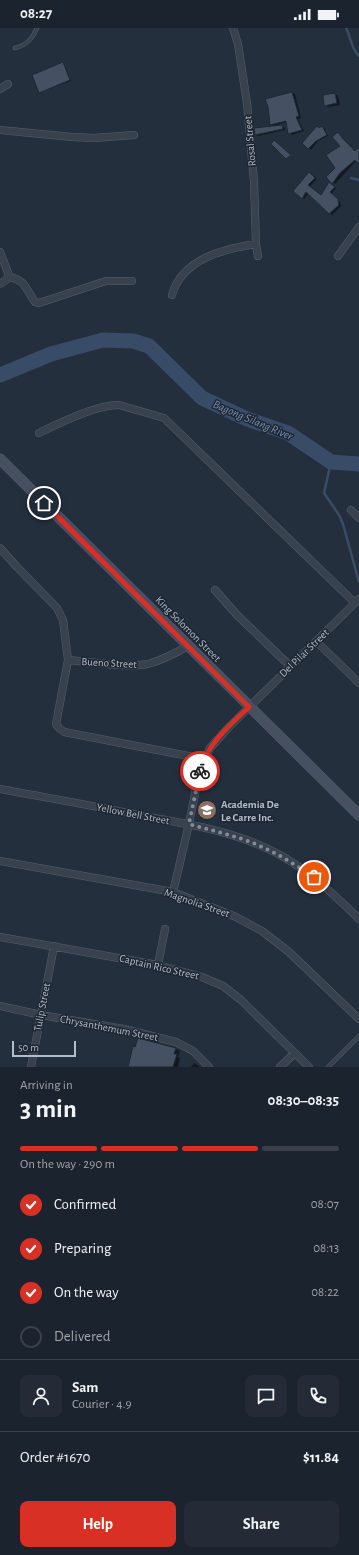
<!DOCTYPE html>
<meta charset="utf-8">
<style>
:root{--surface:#1b232e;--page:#242b36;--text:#f1f3f6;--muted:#a0a4aa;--line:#39404a;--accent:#d93025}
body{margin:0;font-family:"Alegreya Sans",sans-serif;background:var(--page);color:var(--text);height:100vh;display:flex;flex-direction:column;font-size:15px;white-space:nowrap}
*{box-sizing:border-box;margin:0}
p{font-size:13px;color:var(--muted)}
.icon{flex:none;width:22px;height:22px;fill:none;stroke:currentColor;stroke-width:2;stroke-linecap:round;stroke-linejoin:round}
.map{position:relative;height:1039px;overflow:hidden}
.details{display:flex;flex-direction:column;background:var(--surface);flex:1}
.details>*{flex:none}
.scale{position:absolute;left:12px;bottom:10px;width:64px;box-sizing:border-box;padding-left:4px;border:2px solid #b4bcc9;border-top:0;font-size:11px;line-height:14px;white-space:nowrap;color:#b4bcc9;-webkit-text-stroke:3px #1d2633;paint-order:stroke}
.pin{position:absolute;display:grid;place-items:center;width:34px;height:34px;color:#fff;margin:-17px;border:2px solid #fff;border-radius:50%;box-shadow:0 1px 4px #0007}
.courier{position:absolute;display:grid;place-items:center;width:40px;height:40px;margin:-20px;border:3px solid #d93025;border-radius:50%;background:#fff;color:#222;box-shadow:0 1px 5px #0007}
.summary em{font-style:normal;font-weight:600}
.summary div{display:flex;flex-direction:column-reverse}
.summary{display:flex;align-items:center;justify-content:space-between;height:68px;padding:0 20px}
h1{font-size:26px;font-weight:600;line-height:30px}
.bar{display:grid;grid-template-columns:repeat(4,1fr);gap:6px 4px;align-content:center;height:48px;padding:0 20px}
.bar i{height:5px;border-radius:3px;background:var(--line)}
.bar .active{background:var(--accent)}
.bar p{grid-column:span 4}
.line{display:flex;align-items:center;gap:10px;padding:0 20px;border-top:1px solid var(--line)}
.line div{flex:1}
.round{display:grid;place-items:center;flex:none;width:42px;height:42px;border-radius:8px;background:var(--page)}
ol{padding:0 20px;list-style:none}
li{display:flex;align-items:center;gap:12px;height:44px}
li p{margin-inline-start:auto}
li .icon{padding:4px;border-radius:50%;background:var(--accent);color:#fff;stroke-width:4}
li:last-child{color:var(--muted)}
li i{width:22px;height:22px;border:2px solid var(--line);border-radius:50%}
.cta{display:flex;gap:8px;margin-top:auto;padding:8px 20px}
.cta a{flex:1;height:46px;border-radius:8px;background:var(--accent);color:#fff;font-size:16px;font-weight:600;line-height:46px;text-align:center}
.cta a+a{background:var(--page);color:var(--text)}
.status{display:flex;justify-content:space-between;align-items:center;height:28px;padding:0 20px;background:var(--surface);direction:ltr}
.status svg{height:11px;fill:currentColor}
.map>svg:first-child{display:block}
.shadow{fill:#0007}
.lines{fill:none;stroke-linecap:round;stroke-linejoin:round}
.stream{stroke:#394c67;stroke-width:2.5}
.river{stroke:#394c67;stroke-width:15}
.building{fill:#455162;stroke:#1f2835}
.lane-casing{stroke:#565f6c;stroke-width:4.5}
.street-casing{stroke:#565f6c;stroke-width:8}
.secondary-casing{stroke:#565f6c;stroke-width:11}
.lane{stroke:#38414e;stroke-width:3.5}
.street{stroke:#38414e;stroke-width:7}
.secondary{stroke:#465061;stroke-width:10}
.done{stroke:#828b98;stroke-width:4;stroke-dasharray:0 7.2}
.route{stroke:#d93025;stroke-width:5}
.labels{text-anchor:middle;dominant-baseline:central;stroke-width:3;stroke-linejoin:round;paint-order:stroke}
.street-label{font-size:11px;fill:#b4bcc9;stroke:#1d2633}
.poi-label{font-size:11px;font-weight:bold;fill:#b4bcc9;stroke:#1d2633;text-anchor:start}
.water-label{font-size:12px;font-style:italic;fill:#7c92b1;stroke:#1d2633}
</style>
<div class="status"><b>08:27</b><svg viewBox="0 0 49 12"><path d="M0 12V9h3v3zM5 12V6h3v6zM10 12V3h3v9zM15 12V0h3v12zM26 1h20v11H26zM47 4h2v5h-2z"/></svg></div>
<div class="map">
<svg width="359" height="1039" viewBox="0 0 359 1039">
<rect width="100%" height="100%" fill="#242f3e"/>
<path class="shadow" d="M 63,35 L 71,53 L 40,64 Z
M 292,65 L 295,66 L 301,90 L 298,91 L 304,103 L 292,107 L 289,105 L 287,94 L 273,98 L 271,96 Z
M 335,66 L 338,68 L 340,77 L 328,79 L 325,77 Z
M 282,98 L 285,100 L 285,102 L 258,108 L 256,107 Z
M 322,99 L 324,100 L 328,108 L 318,113 L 311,122 L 309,120 L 319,100 Z
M 339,107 L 359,127 L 359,134 L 357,132 L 335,156 L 327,149 L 337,140 L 341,118 Z
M 310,145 L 317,151 L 310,158 L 321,168 L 331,156 L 336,160 L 331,166 L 340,174 L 341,178 L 332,187 L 309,165 L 304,171 L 302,170 Z
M 176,1021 L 180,1023 L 178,1029 L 180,1030 L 178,1039 L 146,1039 Z
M 194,1035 L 199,1038 L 200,1039 L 191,1039 Z"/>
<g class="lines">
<path class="stream" d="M 346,0 C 351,9 351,21 359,28
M 351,150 L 359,152
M 331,434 L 324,465 L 339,487 L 343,496 L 359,554"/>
<path class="river" d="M 0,347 L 51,326 L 103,312 L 133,313 L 149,318 L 202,370 L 247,391 L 288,405 L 331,434 L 359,436"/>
</g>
<path class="building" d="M 63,34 L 70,52 L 39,65 L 32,47 Z
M 292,64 L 299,88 L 296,89 L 302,102 L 288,106 L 286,93 L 270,97 L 268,79 L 265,71 Z
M 335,65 L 337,75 L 324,78 L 323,67 Z
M 282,97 L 283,101 L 255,107 L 254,100 Z
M 317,98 L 319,100 L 322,98 L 327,107 L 316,113 L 308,121 L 302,115 Z
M 338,104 L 343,111 L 355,123 L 359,119 L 359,136 L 355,132 L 340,145 L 332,156 L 326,149 L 335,140 L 326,127 L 340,118 L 332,109 Z
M 274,112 L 291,127 L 286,131 L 271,116 Z
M 309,144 L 315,150 L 308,157 L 321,167 L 329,154 L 335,159 L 330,164 L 338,171 L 339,177 L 329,186 L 306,164 L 302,171 L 293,163 Z
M 138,1010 L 176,1020 L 174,1026 L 177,1026 L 173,1039 L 128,1039 L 133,1018 L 135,1019 Z"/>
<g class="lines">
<g class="lane-casing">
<path id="lane" d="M 15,20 C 27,17 32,11 37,0
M 328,1039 L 359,1008"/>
</g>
<g class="street-casing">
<path id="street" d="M 233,0 L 238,16 L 247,75 L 254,154 L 256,216 L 258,228
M 0,61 L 8,56
M 0,102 L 72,109 L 94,110 L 134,107
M 0,224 L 9,247 L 6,252 L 0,256
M 338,228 L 359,199
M 9,249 C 26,252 26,262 35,274 L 39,275 L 106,253 L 132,253
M 172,267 C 182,231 223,221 256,216
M 39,405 C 57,396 99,376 119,377 L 164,390 L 355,575
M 351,482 L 359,490
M 0,520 L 17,539 L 57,580 L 63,592 L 68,632 L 56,696 L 59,700 L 64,704 L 204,731
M 215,562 L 237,587 L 290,638
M 316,613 L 359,655
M 68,632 C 89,634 129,640 148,636 C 162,632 176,625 188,618
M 0,761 C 48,770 95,778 143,788 C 190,796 239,804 282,828 C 311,845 335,867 359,891
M 0,833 L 173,864 L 236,889 L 262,903 L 289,924 L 359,991
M 173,864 L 189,796 L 200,740 L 210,720 L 230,698 L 359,571
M 0,909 L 158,937 L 202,949 L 223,958 L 241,972 L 309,1039
M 158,937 L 165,901
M 0,978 L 41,987 L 124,1001 L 176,1014 L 193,1023 L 209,1039
M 31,1039 L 54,918
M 280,1039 L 295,1025"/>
</g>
<g class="secondary-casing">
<path id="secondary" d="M 0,431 L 359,787"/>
</g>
<use href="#lane" class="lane"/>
<use href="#street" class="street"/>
<use href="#secondary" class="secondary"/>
</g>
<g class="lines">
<path class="done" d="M 200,743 L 189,796 C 213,803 238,808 260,818 C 279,826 297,838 314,849"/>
<path class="route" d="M 44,475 L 249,679 C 230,697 207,716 200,743"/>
</g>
<defs>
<g id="school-disc" transform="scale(1)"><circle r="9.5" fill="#8d6e63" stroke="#1d2633"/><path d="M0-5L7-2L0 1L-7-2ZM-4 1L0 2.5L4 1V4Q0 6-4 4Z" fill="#fff"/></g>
</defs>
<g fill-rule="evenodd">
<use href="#school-disc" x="207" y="782"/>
</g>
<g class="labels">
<g class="street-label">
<text transform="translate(250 113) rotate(-95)">Rosal Street</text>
<text transform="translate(188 601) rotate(45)">King Solomon Street</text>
<text transform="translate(304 625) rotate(-44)">Del Pilar Street</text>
<text transform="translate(109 635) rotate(3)">Bueno Street</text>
<text transform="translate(133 786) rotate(11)">Yellow Bell Street</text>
<text transform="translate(197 875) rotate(19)">Magnolia Street</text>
<text transform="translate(159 939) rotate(13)">Captain Rico Street</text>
<text transform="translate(42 979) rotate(-79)">Tulip Street</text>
<text transform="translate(109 1000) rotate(11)">Chrysanthemum Street</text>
</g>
<g class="poi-label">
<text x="221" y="776">Academia De<tspan x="221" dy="13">Le Carre Inc.</tspan></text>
</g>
<g class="water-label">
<text transform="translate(253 392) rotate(23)">Bagong Silang River</text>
</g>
</g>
</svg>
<div class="scale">50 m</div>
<div class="pin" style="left:314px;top:849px;background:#ea580c"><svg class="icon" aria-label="bag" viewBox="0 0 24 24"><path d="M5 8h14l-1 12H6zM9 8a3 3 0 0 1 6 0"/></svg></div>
<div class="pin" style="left:44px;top:475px;background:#1f2937"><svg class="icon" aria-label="home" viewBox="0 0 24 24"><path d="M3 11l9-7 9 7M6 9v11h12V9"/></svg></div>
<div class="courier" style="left:200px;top:743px"><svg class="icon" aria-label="bike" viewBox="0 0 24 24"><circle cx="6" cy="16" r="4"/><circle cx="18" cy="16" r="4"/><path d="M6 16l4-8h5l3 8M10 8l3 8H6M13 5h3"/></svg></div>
</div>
<section class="details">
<div class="summary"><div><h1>3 min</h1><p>Arriving in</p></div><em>08:30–08:35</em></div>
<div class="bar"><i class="active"></i><i class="active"></i><i class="active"></i><i></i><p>On the way · 290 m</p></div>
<ol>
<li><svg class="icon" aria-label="check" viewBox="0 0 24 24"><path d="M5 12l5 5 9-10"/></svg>Confirmed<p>08:07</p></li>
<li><svg class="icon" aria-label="check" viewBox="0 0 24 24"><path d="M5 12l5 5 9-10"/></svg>Preparing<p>08:13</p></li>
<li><svg class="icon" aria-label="check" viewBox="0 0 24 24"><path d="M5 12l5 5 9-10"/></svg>On the way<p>08:22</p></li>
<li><i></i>Delivered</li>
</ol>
<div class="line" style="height:72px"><a class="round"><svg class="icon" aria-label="person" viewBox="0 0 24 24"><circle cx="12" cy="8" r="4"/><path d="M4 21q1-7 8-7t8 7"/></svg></a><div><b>Sam</b><p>Courier · 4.9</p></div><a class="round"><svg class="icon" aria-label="chat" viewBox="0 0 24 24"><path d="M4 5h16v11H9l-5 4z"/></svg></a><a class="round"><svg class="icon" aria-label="phone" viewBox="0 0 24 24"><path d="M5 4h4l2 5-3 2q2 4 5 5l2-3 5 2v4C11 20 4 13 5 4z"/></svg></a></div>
<div class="line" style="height:52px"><div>Order #1670</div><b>$11.84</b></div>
<div class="cta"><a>Help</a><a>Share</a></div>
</section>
